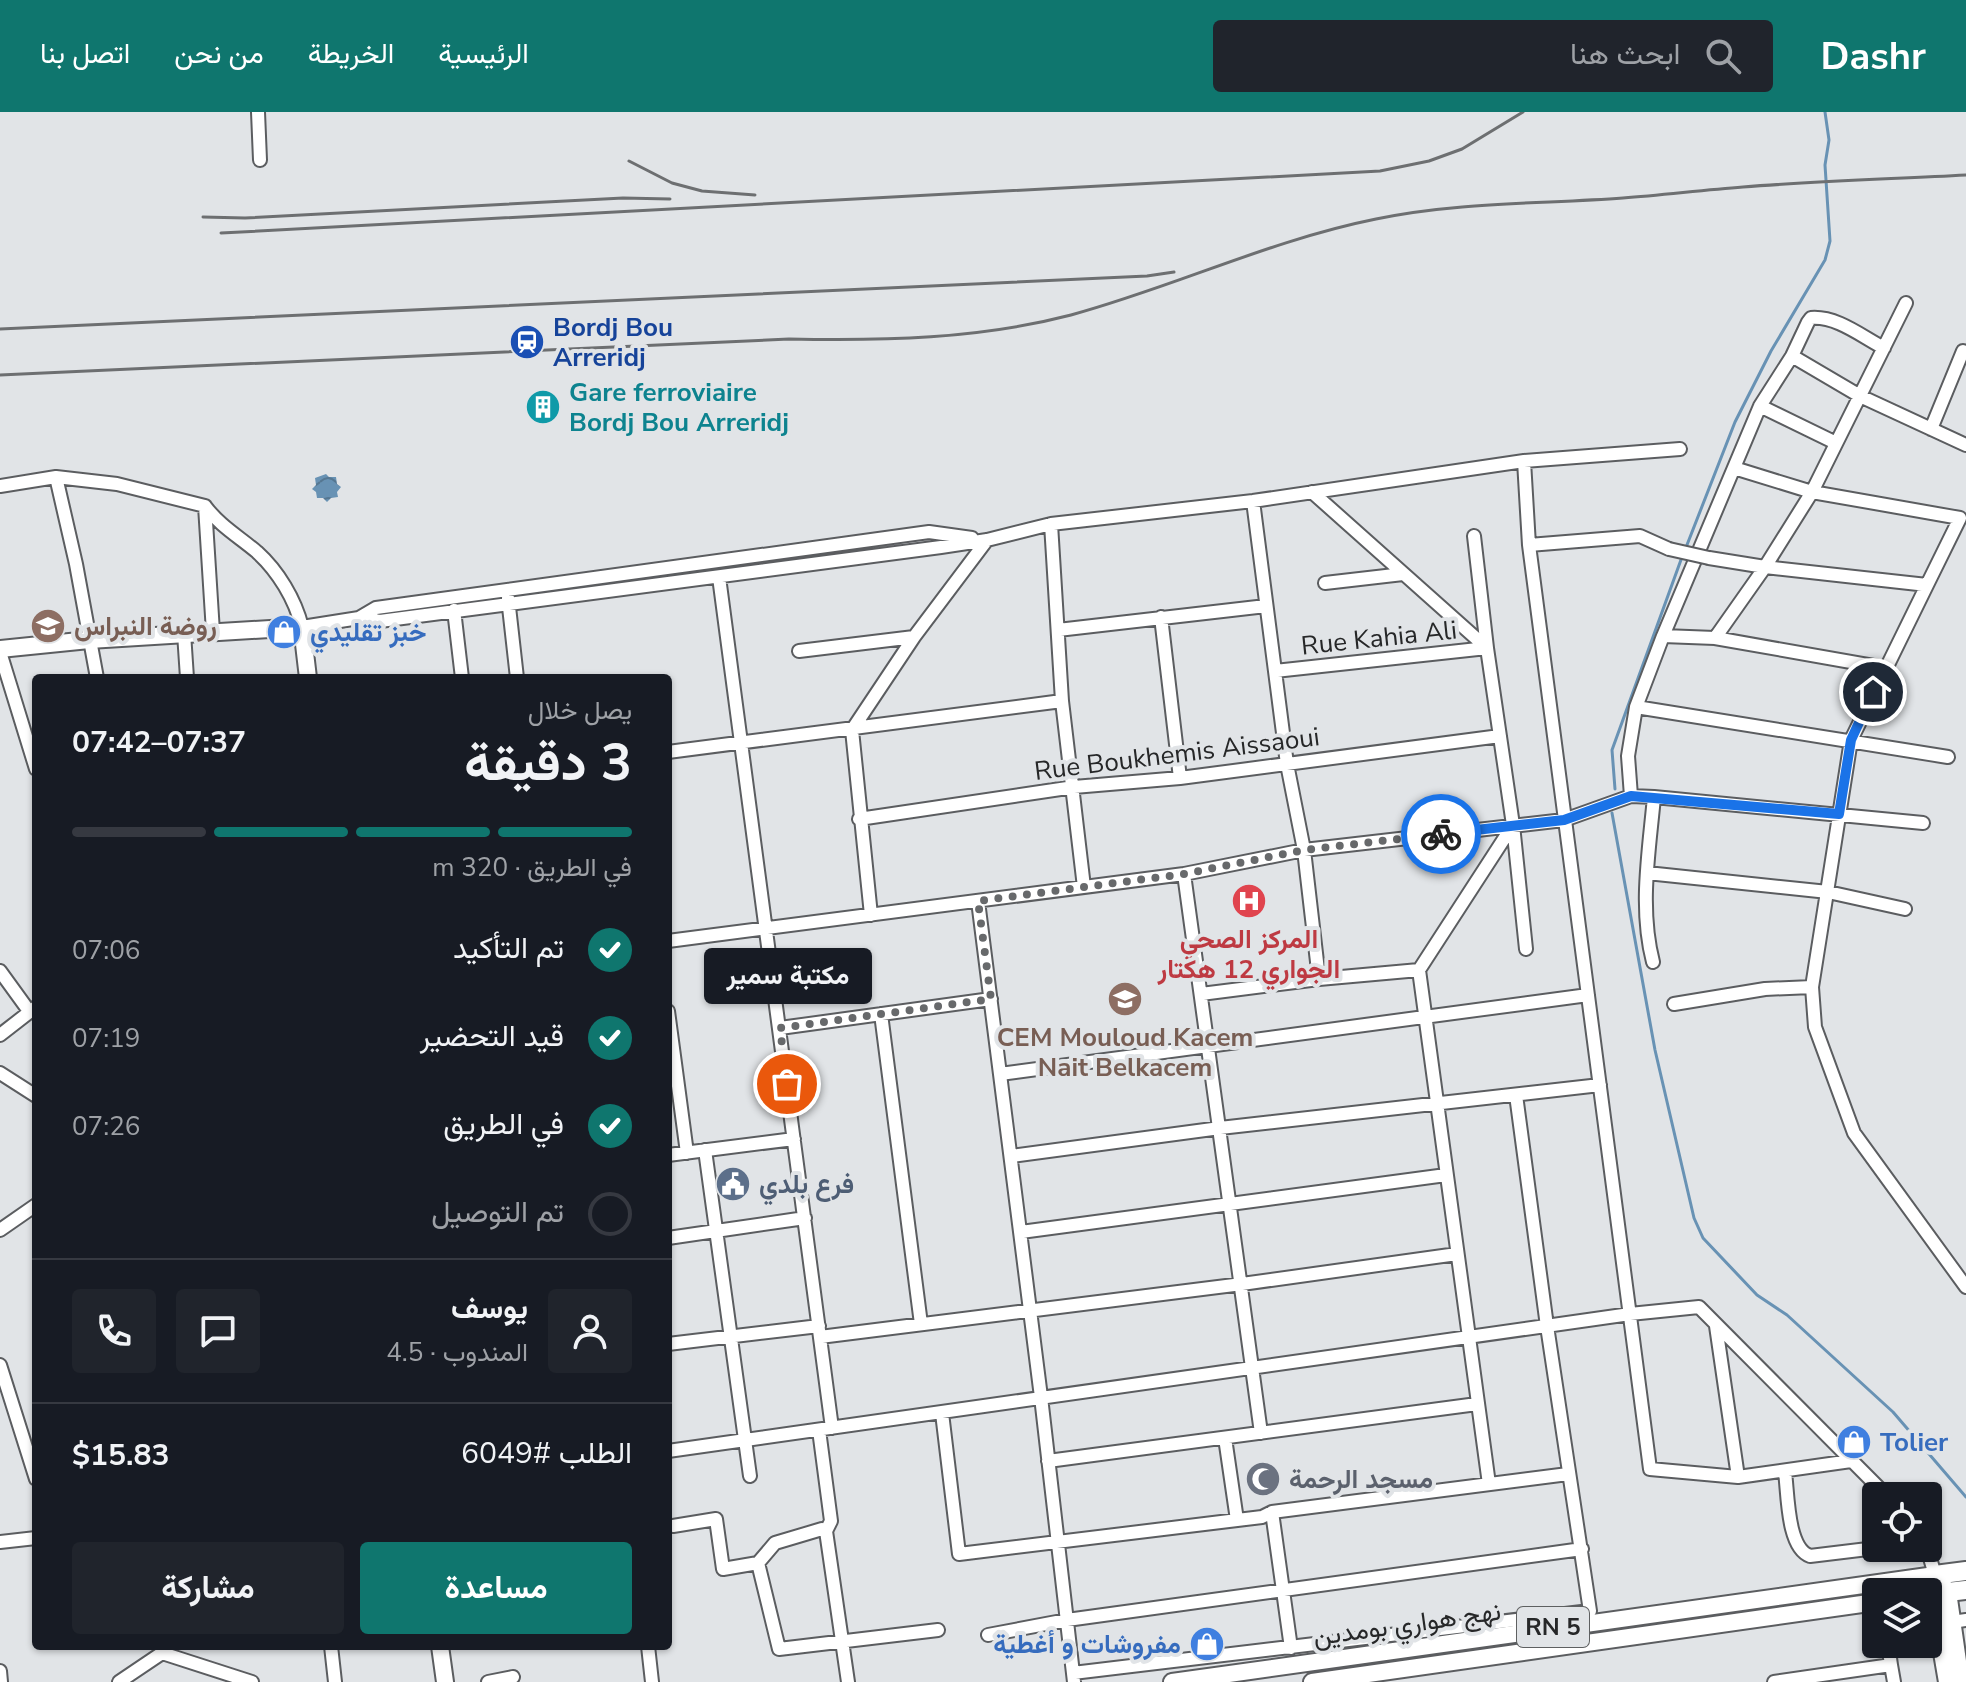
<!DOCTYPE html>
<html lang="ar">
<meta charset="utf-8">
<style>
:root{--surface:#171b24;--page:#20242c;--text:#f1f3f6;--muted:#9ea1a6;--line:#363941;--accent:#0f766e}
body{margin:0;font-family:"Nunito Sans",Vazirmatn,sans-serif;background:var(--page);color:var(--text);direction:rtl;height:100vh;display:flex;flex-direction:column;font-size:30px;white-space:nowrap}
*{box-sizing:border-box;margin:0}
p{font-size:26px;color:var(--muted)}
.icon{flex:none;width:44px;height:44px;fill:none;stroke:currentColor;stroke-width:2;stroke-linecap:round;stroke-linejoin:round}
.map{position:relative;flex:1;overflow:hidden;direction:ltr}
.side{position:absolute;left:32px;top:562px;width:640px;height:976px;display:flex;flex-direction:column;background:var(--surface);border-radius:8px;box-shadow:0 2px 6px #0004;direction:rtl}
.side>*{flex:none}
.controls{position:absolute;left:1862px;top:1370px;display:grid;gap:16px}
.controls a{display:grid;place-items:center;width:80px;height:80px;border-radius:8px;background:var(--surface);box-shadow:0 2px 6px #0004;font-size:40px}
.pin{position:absolute;display:grid;place-items:center;width:68px;height:68px;color:#fff;margin:-34px;border:4px solid #fff;border-radius:50%;box-shadow:0 2px 8px #0007}
.courier{position:absolute;display:grid;place-items:center;width:80px;height:80px;margin:-40px;border:6px solid #1a73e8;border-radius:50%;background:#fff;color:#222;box-shadow:0 2px 10px #0007}
.bubble{position:absolute;height:56px;border-radius:8px;background:var(--surface);box-shadow:0 2px 6px #0004;font-size:26px;font-weight:700;line-height:56px;text-align:center;direction:rtl}
.head em{font-style:normal;font-weight:700}
.head div{display:flex;flex-direction:column-reverse}
.head{display:flex;align-items:center;justify-content:space-between;height:136px;padding:0 40px}
h1{font-size:52px;font-weight:700;line-height:60px}
.bar{display:grid;grid-template-columns:repeat(4,1fr);gap:12px 8px;align-content:center;height:96px;padding:0 40px}
.bar i{height:10px;border-radius:6px;background:var(--line)}
.bar .selected{background:var(--accent)}
.bar p{grid-column:span 4}
.line{display:flex;align-items:center;gap:20px;padding:0 40px;border-top:2px solid var(--line)}
.line div{flex:1}
.round{display:grid;place-items:center;flex:none;width:84px;height:84px;border-radius:8px;background:var(--page)}
ol{padding:0 40px;list-style:none}
li{display:flex;align-items:center;gap:24px;height:88px}
li p{margin-inline-start:auto}
li .icon{padding:8px;border-radius:50%;background:var(--accent);color:#fff;stroke-width:4}
li:last-child{color:var(--muted)}
li i{width:44px;height:44px;border:4px solid var(--line);border-radius:50%}
.cta{display:flex;gap:16px;margin-top:auto;padding:16px 40px}
.cta a{flex:1;height:92px;border-radius:8px;background:var(--accent);color:#fff;font-size:32px;font-weight:700;line-height:92px;text-align:center}
.cta a+a{background:var(--page);color:var(--text)}
header{display:flex;align-items:center;gap:48px;box-sizing:border-box;height:112px;padding:0 40px;background:var(--accent);color:#fff}
header strong{font-size:38px}
nav{display:flex;gap:44px;margin-inline-start:auto;font-size:28px}
.search{width:560px;height:72px;background:var(--page);display:flex;align-items:center;gap:20px;box-sizing:border-box;padding:0 28px;border-radius:8px;color:var(--muted);font-size:30px}
.map>svg:first-child{display:block}
.water{fill:url(#water-waves)}
.lines{fill:none;stroke-linecap:round;stroke-linejoin:round}
.stream{stroke:#6892b4;stroke-width:3}
.minor-casing{stroke:#5b5d60;stroke-width:16}
.major-casing{stroke:#5b5d60;stroke-width:20}
.highway-casing{stroke:#5b5d60;stroke-width:22}
.minor{stroke:#fff;stroke-width:12}
.major{stroke:#fff;stroke-width:16}
.highway{stroke:#fff;stroke-width:18}
.rail{stroke:#6d6f71;stroke-width:3}
.minor-bridge-casing{stroke:#5b5d60;stroke-width:16;stroke-linecap:butt}
.minor-bridge{stroke:#fff;stroke-width:12}
.done{stroke:#67696b;stroke-width:8;stroke-dasharray:0 14.4}
.route{stroke:#1a73e8;stroke-width:10}
.labels{text-anchor:middle;dominant-baseline:central;stroke-width:8;stroke-linejoin:round;paint-order:stroke}
.shield{fill:#e1e4e7;stroke:#5e6061;stroke-width:2}
.shield-label{font-size:24px;font-weight:bold;fill:#262728}
.transit-label{font-size:26px;font-weight:bold;fill:#164399;stroke:#e1e4e7;text-anchor:start}
.culture-label{font-size:26px;font-weight:bold;fill:#0d838f;stroke:#e1e4e7;text-anchor:start}
.education-label{font-size:26px;font-weight:bold;fill:#785e54;stroke:#e1e4e7;text-anchor:start}
.shop-label{font-size:26px;font-weight:bold;fill:#366cbe;stroke:#e1e4e7;text-anchor:start}
.street-label{font-size:26px;fill:#262728;stroke:#e1e4e7}
.health-label{font-size:26px;font-weight:bold;fill:#be3a42;stroke:#e1e4e7}
.service-label{font-size:26px;font-weight:bold;fill:#4e5e75;stroke:#e1e4e7;text-anchor:start}
.worship-label{font-size:26px;font-weight:bold;fill:#5b616d;stroke:#e1e4e7;text-anchor:start}
</style>
<header>
<strong>Dashr</strong>
<div class="search"><svg class="icon" aria-label="search" viewBox="0 0 24 24"><circle cx="10" cy="10" r="6"/><path d="M15 15l6 6"/></svg>ابحث هنا</div>
<nav><a>الرئيسية</a><a>الخريطة</a><a>من نحن</a><a>اتصل بنا</a></nav>
</header>
<div class="map">
<svg width="1966" height="1570" viewBox="0 0 1966 1570">
<defs>
<pattern id="water-waves" width="16" height="10" patternUnits="userSpaceOnUse" patternTransform="scale(2)"><rect width="16" height="10" fill="#6892b4"/><path d="M0 5q4-4 8 0t8 0" fill="none" stroke="#557792"/></pattern>
</defs>
<rect width="100%" height="100%" fill="#e1e4e7"/>
<path class="water" d="M 326,362 L 329,365 L 336,365 L 337,372 L 341,375 L 337,380 L 338,385 L 331,386 L 327,390 L 323,386 L 317,386 L 316,380 L 312,377 L 316,373 L 315,366 Z"/>
<g class="lines">
<path class="stream" d="M 1685,438 L 1735,310 L 1771,239 L 1825,148 L 1830,129 L 1825,53 L 1829,28 L 1825,0
M 1615,677 L 1612,638 L 1682,445
M 1612,701 L 1655,938 L 1694,1106 L 1703,1126 L 1757,1183 L 1787,1203 L 1893,1300 L 1966,1385"/>
<g class="minor-casing">
<path id="minor" d="M 258,0 L 260,48
M 1792,244 L 1860,284 L 1966,333
M 1760,294 L 1836,331
M 1931,317 L 1963,239
M 1524,349 L 1529,433 L 1650,1357 L 1738,1365 L 1851,1349
M 1734,356 L 1812,380 L 1960,406 L 1927,473
M 56,365 L 76,452 L 97,566
M 0,374 L 56,365 L 117,372 L 205,394 L 213,520
M 1312,380 L 1487,536 L 1513,713 L 1526,837
M 1253,389 L 1287,652 L 1304,738 L 1319,867
M 205,394 C 220,414 238,424 257,440 C 278,459 295,487 302,515 L 359,506 L 380,509 L 941,435 L 987,428 L 1051,412 L 1253,389 L 1524,349 L 1680,337
M 1051,412 L 1062,589 L 1084,775
M 1529,433 L 1640,424 L 1669,437
M 1709,446 L 1765,455 L 1927,473 L 1851,628 L 1812,875 L 1815,915 L 1854,1021 L 1966,1175
M 719,465 L 832,1316
M 1325,471 L 1403,462
M 508,486 L 517,566
M 454,498 L 462,566
M 1161,505 L 1180,666
M 359,506 L 376,496 L 929,420 L 972,426
M 1058,518 L 1266,494
M 184,521 L 187,566
M 1663,524 L 1715,526 L 1885,556
M 1715,526 L 1765,455 L 1812,380 L 1906,191
M 799,539 L 914,525
M 0,540 L 36,657
M 1275,559 L 1487,536 L 1474,424
M 1636,595 L 1948,645
M 668,640 L 1062,589
M 1654,685 L 1923,711
M 859,707 L 1074,675 L 1180,666 L 1500,624
M 1647,761 L 1828,780 L 1905,797
M 1184,762 L 1261,1321
M 978,789 L 1041,1285 L 1074,1570
M 871,803 L 852,618 L 914,525 L 987,428
M 668,829 L 1184,762 L 1304,738 L 1564,708 L 1631,684
M 1653,850 C 1639,796 1649,740 1654,685 L 1631,684 L 1628,644 L 1636,595 L 1663,524 L 1760,294 L 1792,244 L 1808,210 L 1811,206 C 1837,204 1861,224 1884,236
M 0,859 L 29,899
M 1201,882 L 1319,867 L 1419,858
M 1674,892 L 1765,877 L 1812,875
M 668,899 L 687,1041
M 881,902 L 921,1212
M 780,916 L 991,887
M 0,923 L 36,895
M 0,961 L 36,984
M 1000,962 L 1588,883
M 705,1038 L 750,1364
M 668,1043 L 794,1027
M 1011,1044 L 1220,1016 L 1600,973
M 0,1118 L 36,1093
M 1021,1120 L 1446,1063
M 668,1126 L 805,1106
M 1716,1214 L 1738,1365
M 820,1225 L 1242,1172 L 1457,1142
M 668,1232 L 819,1214
M 0,1253 L 36,1367
M 942,1301 L 959,1442 L 1262,1405 L 1272,1400 L 1568,1362
M 819,1318 L 831,1409 L 826,1419 L 848,1570
M 1225,1326 L 1237,1408
M 668,1339 L 1630,1202 L 1699,1195 L 1887,1384
M 1048,1349 L 1477,1292
M 1785,1360 C 1788,1382 1787,1436 1810,1444 L 1876,1436
M 1489,1372 L 1419,858 L 1513,713
M 1272,1400 L 1291,1536
M 673,1414 L 716,1407 L 723,1457 L 758,1451 L 775,1431 L 822,1417 L 826,1419
M 0,1430 L 36,1426
M 1927,1436 L 1935,1463
M 758,1451 L 779,1537 L 938,1518
M 1952,1510 L 1966,1508
M 988,1523 L 1067,1508 L 1582,1437
M 331,1534 L 335,1570
M 648,1534 L 652,1570
M 162,1541 L 252,1570
M 1891,1553 L 1894,1570
M 0,1559 L 1,1570
M 1073,1561 L 1590,1499 L 1547,1214 L 1516,983
M 119,1570 L 162,1541
M 488,1570 L 513,1565
M 1774,1570 L 1891,1553 L 1888,1532"/>
</g>
<g class="major-casing">
<path id="major" d="M 0,537 L 89,528 L 302,515 L 308,566
M 440,1534 L 445,1570
M 1172,1570 L 1935,1463
M 1312,1570 L 1876,1490
M 1947,1570 L 1932,1482 L 1935,1463 L 1948,1480 L 1961,1570"/>
</g>
<g class="highway-casing">
<path id="highway" d="M 1935,1463 L 1966,1459
M 1948,1480 L 1966,1478"/>
</g>
<use href="#minor" class="minor"/>
<use href="#major" class="major"/>
<use href="#highway" class="highway"/>
<path class="rail" d="M 629,49 L 672,71 L 702,79 L 755,83
M 203,105 L 245,106 L 623,86 L 670,87
M 221,121 L 1380,59 L 1429,49 L 1462,37 L 1523,0
M 0,217 L 1147,164 L 1174,160
M 0,263 L 789,227 C 883,229 979,227 1071,203 C 1174,175 1271,128 1376,107 C 1457,90 1541,92 1623,86 C 1663,83 1703,78 1743,75 C 1817,69 1892,67 1966,63"/>
<g class="minor-bridge-casing">
<path id="minor-bridge" d="M 1669,437 L 1709,446"/>
</g>
<use href="#minor-bridge" class="minor-bridge"/>
</g>
<g class="lines">
<path class="done" d="M 787,972 L 780,916 L 991,887 L 978,789 L 1184,762 L 1304,738 L 1441,722"/>
<path class="route" d="M 1441,722 L 1564,708 L 1631,684 L 1839,702 L 1851,628 L 1873,580"/>
</g>
<defs>
<g id="station-disc" transform="scale(1.8)"><circle r="9.5" fill="#1a4fb4" stroke="#e1e4e7"/><path d="M-3-6H3Q5-6 5-4V2Q5 4 3 4L4.5 6H3L1.5 4h-3L-3 6H-4.5L-3 4Q-5 4-5 2V-4Q-5-6-3-6ZM-3.5-4v3h7v-3ZM-3.5 1v1.5H-2V1ZM2 1v1.5H3.5V1Z" fill="#fff"/></g>
<g id="building-disc" transform="scale(1.8)"><circle r="9.5" fill="#0f9aa8" stroke="#e1e4e7"/><path d="M-4-6H4V6H1V3H-1V6H-4ZM-2.5-4.3h1.7v1.8h-1.7ZM.8-4.3h1.7v1.8H.8ZM-2.5-1h1.7V.8h-1.7ZM.8-1h1.7V.8H.8Z" fill="#fff"/></g>
<g id="school-disc" transform="scale(1.8)"><circle r="9.5" fill="#8d6e63" stroke="#e1e4e7"/><path d="M0-5L7-2L0 1L-7-2ZM-4 1L0 2.5L4 1V4Q0 6-4 4Z" fill="#fff"/></g>
<g id="shop-disc" transform="scale(1.8)"><circle r="9.5" fill="#3f7fe0" stroke="#e1e4e7"/><path d="M-5-2.5h2.3a2.7 3.5 0 0 1 5.4 0H5L5.5 6h-11ZM-1.5-2.5h3a1.5 2.3 0 0 0-3 0Z" fill="#fff"/></g>
<g id="hospital-disc" transform="scale(1.8)"><circle r="9.5" fill="#e0444e" stroke="#e1e4e7"/><path d="M-5-5h3v3.5h4V-5h3V5h-3V1.5h-4V5h-3Z" fill="#fff"/></g>
<g id="civic-disc" transform="scale(1.8)"><circle r="9.5" fill="#5c6f8a" stroke="#e1e4e7"/><path d="M-.6-6.5H3V-4.5H.6V-3L4-1V1h2V6H-6V1h2V-1L-.6-3ZM-1.2 2.5V6h2.4V2.5Z" fill="#fff"/></g>
<g id="mosque-disc" transform="scale(1.8)"><circle r="9.5" fill="#6b7280" stroke="#e1e4e7"/><path d="M3.5-4.9A6 6 0 1 0 3.5 4.9A5 5 0 1 1 3.5-4.9Z" fill="#fff"/></g>
</defs>
<g fill-rule="evenodd">
<use href="#station-disc" x="527" y="230"/>
<use href="#building-disc" x="543" y="295"/>
<use href="#school-disc" x="48" y="514"/>
<use href="#shop-disc" x="284" y="520"/>
<use href="#hospital-disc" x="1249" y="789"/>
<use href="#school-disc" x="1125" y="887"/>
<use href="#civic-disc" x="733" y="1072"/>
<use href="#shop-disc" x="1854" y="1330"/>
<use href="#mosque-disc" x="1263" y="1367"/>
<use href="#shop-disc" x="1207" y="1532"/>
</g>
<g class="labels">
<rect class="shield" x="1517" y="1495" width="72" height="40" rx="6"/>
<g class="shield-label">
<text x="1553" y="1515">RN 5</text>
</g>
<g class="transit-label">
<text x="553" y="215">Bordj Bou<tspan x="553" dy="30">Arreridj</tspan></text>
</g>
<g class="culture-label">
<text x="569" y="280">Gare ferroviaire<tspan x="569" dy="30">Bordj Bou Arreridj</tspan></text>
</g>
<g class="education-label">
<text x="74" y="514">روضة النبراس</text>
<text x="1125" y="925" text-anchor="middle">CEM Mouloud Kacem<tspan x="1125" dy="30">Nait Belkacem</tspan></text>
</g>
<g class="shop-label">
<text x="310" y="520">خبز تقليدي</text>
<text x="1880" y="1330">Tolier</text>
<text x="1181" y="1532" text-anchor="end">مفروشات و أغطية</text>
</g>
<g class="street-label">
<text transform="translate(1379 526) rotate(-6)">Rue Kahia Ali</text>
<text transform="translate(1177 642) rotate(-7)">Rue Boukhemis Aissaoui</text>
<text transform="translate(1407 1512) rotate(-8)">نهج هواري بومدين</text>
</g>
<g class="health-label">
<text x="1249" y="827">المركز الصحي<tspan x="1249" dy="30">الجواري 12 هكتار</tspan></text>
</g>
<g class="service-label">
<text x="759" y="1072">فرع بلدي</text>
</g>
<g class="worship-label">
<text x="1289" y="1367">مسجد الرحمة</text>
</g>
</g>
</svg>
<div class="controls">
<a><svg class="icon" aria-label="locate" viewBox="0 0 24 24"><circle cx="12" cy="12" r="6"/><path d="M12 2v4M12 18v4M2 12h4M18 12h4"/></svg></a>
<a><svg class="icon" aria-label="layers" viewBox="0 0 24 24"><path d="M12 4l9 5-9 5-9-5zM3 14l9 5 9-5"/></svg></a>
</div>
<div class="pin" style="left:787px;top:972px;background:#ea580c"><svg class="icon" aria-label="bag" viewBox="0 0 24 24"><path d="M5 8h14l-1 12H6zM9 8a3 3 0 0 1 6 0"/></svg></div>
<div class="pin" style="left:1873px;top:580px;background:#1f2937"><svg class="icon" aria-label="home" viewBox="0 0 24 24"><path d="M3 11l9-7 9 7M6 9v11h12V9"/></svg></div>
<div class="courier" style="left:1441px;top:722px"><svg class="icon" aria-label="bike" viewBox="0 0 24 24"><circle cx="6" cy="16" r="4"/><circle cx="18" cy="16" r="4"/><path d="M6 16l4-8h5l3 8M10 8l3 8H6M13 5h3"/></svg></div>
<div class="bubble" style="left:704px;top:836px;width:168px">مكتبة سمير</div>
<section class="side">
<div class="head"><div><h1>3 دقيقة</h1><p>يصل خلال</p></div><em>07:37–07:42</em></div>
<div class="bar"><i class="selected"></i><i class="selected"></i><i class="selected"></i><i></i><p>في الطريق · 320 m</p></div>
<ol>
<li><svg class="icon" aria-label="check" viewBox="0 0 24 24"><path d="M5 12l5 5 9-10"/></svg>تم التأكيد<p>07:06</p></li>
<li><svg class="icon" aria-label="check" viewBox="0 0 24 24"><path d="M5 12l5 5 9-10"/></svg>قيد التحضير<p>07:19</p></li>
<li><svg class="icon" aria-label="check" viewBox="0 0 24 24"><path d="M5 12l5 5 9-10"/></svg>في الطريق<p>07:26</p></li>
<li><i></i>تم التوصيل</li>
</ol>
<div class="line" style="height:144px"><a class="round"><svg class="icon" aria-label="person" viewBox="0 0 24 24"><circle cx="12" cy="8" r="4"/><path d="M4 21q1-7 8-7t8 7"/></svg></a><div><b>يوسف</b><p>المندوب · 4.5</p></div><a class="round"><svg class="icon" aria-label="chat" viewBox="0 0 24 24"><path d="M4 5h16v11H9l-5 4z"/></svg></a><a class="round"><svg class="icon" aria-label="phone" viewBox="0 0 24 24"><path d="M5 4h4l2 5-3 2q2 4 5 5l2-3 5 2v4C11 20 4 13 5 4z"/></svg></a></div>
<div class="line" style="height:104px"><div>الطلب #6049</div><b>$15.83</b></div>
<div class="cta"><a>مساعدة</a><a>مشاركة</a></div>
</section>
</div>
